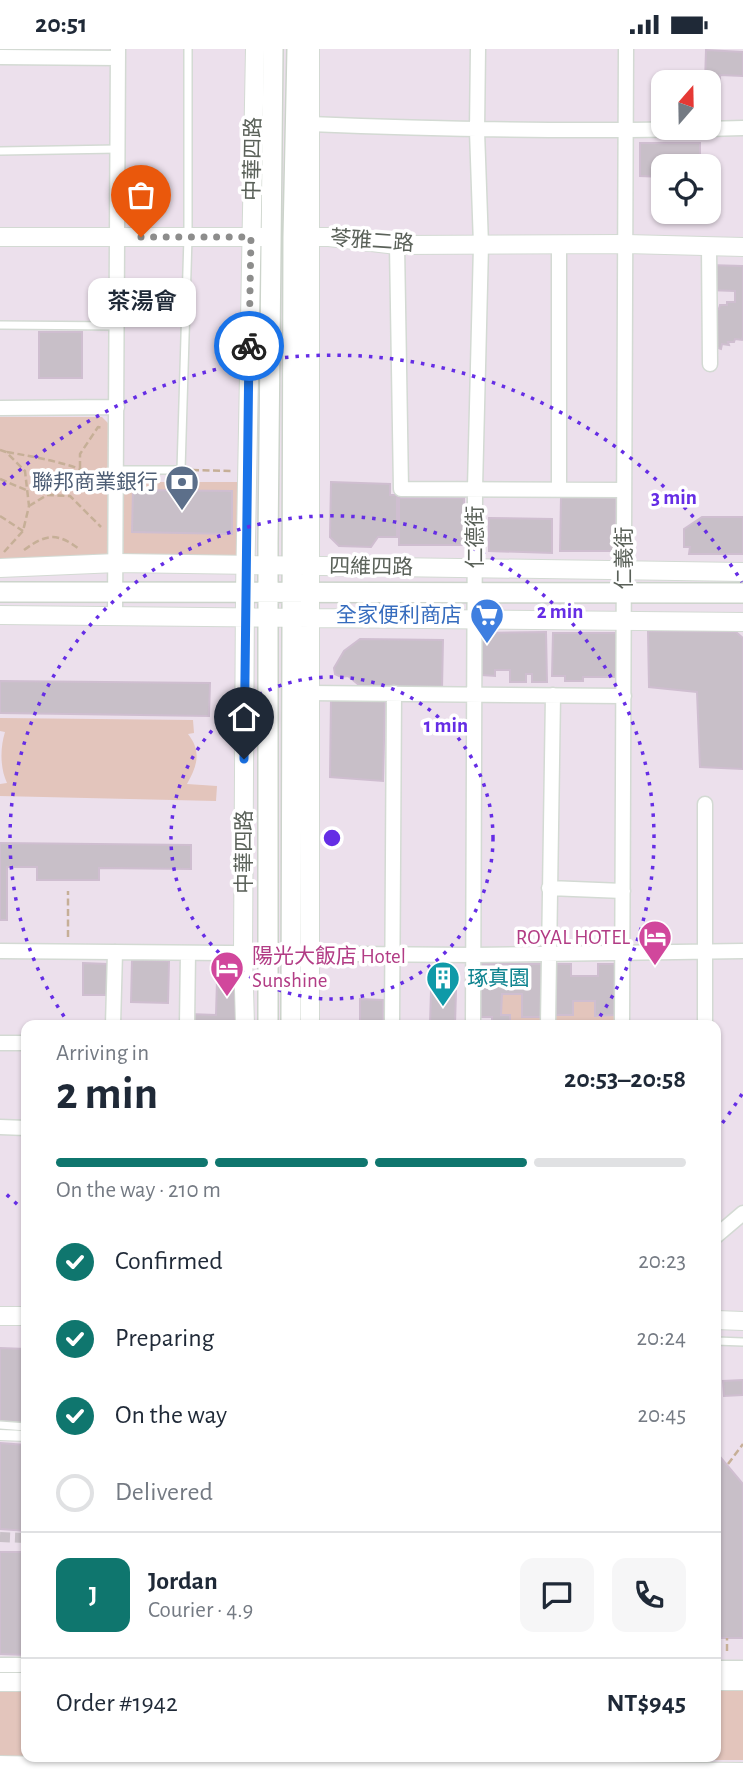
<!DOCTYPE html>
<meta charset="utf-8">
<style>
:root{--surface:#fff;--page:#f6f6f7;--text:#1f2937;--muted:#747a83;--line:#e0e1e3;--accent:#0f766e}
body{margin:0;font-family:"Alegreya Sans","Noto Sans TC",sans-serif;background:var(--page);color:var(--text);height:100vh;display:flex;flex-direction:column;font-size:26px;white-space:nowrap}
*{box-sizing:border-box;margin:0}
p{font-size:23px;color:var(--muted)}
.icon{flex:none;width:38px;height:38px;fill:none;stroke:currentColor;stroke-width:2;stroke-linecap:round;stroke-linejoin:round}
.map{position:relative;flex:1;overflow:hidden}
.side{position:absolute;left:21px;top:971px;width:700px;height:742px;display:flex;flex-direction:column;background:var(--surface);border-radius:14px;box-shadow:0 2px 5px #0004}
.side>*{flex:none}
.needle{width:46px;rotate:20deg}
.buttons{position:absolute;left:651px;top:21px;display:grid;gap:14px}
.buttons a{display:grid;place-items:center;width:70px;height:70px;border-radius:14px;background:var(--surface);box-shadow:0 2px 5px #0004;font-size:35px}
.pin{position:absolute;display:grid;place-items:center;width:60px;height:60px;color:#fff;margin:-72px -30px;border-radius:50% 50% 50% 0;rotate:-45deg;box-shadow:0 0 7px #0007}
.pin .icon{rotate:45deg}
.courier{position:absolute;display:grid;place-items:center;width:70px;height:70px;margin:-35px;border:5px solid #1a73e8;border-radius:50%;background:#fff;color:#222;box-shadow:0 2px 9px #0007}
.bubble{position:absolute;height:49px;border-radius:14px;background:var(--surface);box-shadow:0 2px 5px #0004;font-size:23px;font-weight:600;line-height:49px;text-align:center}
.overview em{font-style:normal;font-weight:600}
.overview div{display:flex;flex-direction:column-reverse}
.overview{display:flex;align-items:center;justify-content:space-between;height:119px;padding:0 35px}
h1{font-size:46px;font-weight:600;line-height:52px}
.bar{display:grid;grid-template-columns:repeat(4,1fr);gap:10px 7px;align-content:center;height:84px;padding:0 35px}
.bar i{height:9px;border-radius:5px;background:var(--line)}
.bar .on{background:var(--accent)}
.bar p{grid-column:span 4}
.line{display:flex;align-items:center;gap:18px;padding:0 35px;border-top:2px solid var(--line)}
.line div{flex:1}
.round{display:grid;place-items:center;flex:none;width:74px;height:74px;border-radius:14px;background:var(--page)}
ol{padding:0 35px;list-style:none}
li{display:flex;align-items:center;gap:21px;height:77px}
li p{margin-inline-start:auto}
li .icon{padding:7px;border-radius:50%;background:var(--accent);color:#fff;stroke-width:4}
li:last-child{color:var(--muted)}
li i{width:38px;height:38px;border:4px solid var(--line);border-radius:50%}
.status{display:flex;justify-content:space-between;align-items:center;height:49px;padding:0 35px;background:var(--surface);direction:ltr}
.status svg{height:19px;fill:currentColor}
.map>svg:first-child{display:block}
.green{fill:#e3c5bc}
.building{fill:#c8bfc8;stroke:#cfbed0;stroke-width:2}
.lines{fill:none;stroke-linecap:round;stroke-linejoin:round}
.pedestrian-tunnel{stroke:#c8c0c7;stroke-width:10;stroke-dasharray:10 5;stroke-linecap:butt}
.service-casing{stroke:#d3dad3;stroke-width:10}
.pedestrian-casing{stroke:#d3dad3;stroke-width:12}
.minor-casing{stroke:#d3dad3;stroke-width:17}
.tertiary-casing{stroke:#d3dad3;stroke-width:20}
.secondary-casing{stroke:#ccd4cb;stroke-width:22}
.path{stroke:#c6af97;stroke-width:2.5;stroke-dasharray:7 3.5;stroke-linecap:butt}
.service{stroke:#fff;stroke-width:7}
.pedestrian{stroke:#fff;stroke-width:10}
.minor{stroke:#fff;stroke-width:14}
.tertiary{stroke:#fff;stroke-width:18}
.secondary{stroke:#fff;stroke-width:19}
.done{stroke:#8d8d8c;stroke-width:7;stroke-dasharray:0 12.6}
.route{stroke:#1a73e8;stroke-width:9}
.ring{fill:none;stroke:#652de5;stroke-width:3.5;stroke-dasharray:3.5 7}
.labels{text-anchor:middle;dominant-baseline:central;stroke-width:7;stroke-linejoin:round;paint-order:stroke}
.street-label{font-size:21px;fill:#5a6159;stroke:#fff}
.service-label{font-size:21px;fill:#4e5e75;stroke:#fff;text-anchor:end}
.shop-label{font-size:21px;fill:#366cbe;stroke:#fff;text-anchor:end}
.hotel-label{font-size:21px;fill:#b23c85;stroke:#fff;text-anchor:end}
.culture-label{font-size:21px;fill:#0d838f;stroke:#fff;text-anchor:start}
.centre{fill:#652de5;stroke:#fff;stroke-width:3.5}
.ring-label{font-size:21px;text-anchor:middle;font-weight:bold;fill:#652de5;stroke:#fff;stroke-width:7;stroke-linejoin:round;paint-order:stroke}
</style>
<div class="status"><b>20:51</b><svg viewBox="0 0 49 12"><path d="M0 12V9h3v3zM5 12V6h3v6zM10 12V3h3v9zM15 12V0h3v12zM26 1h20v11H26zM47 4h2v5h-2z"/></svg></div>
<div class="map">
<svg width="743" height="1735" viewBox="0 0 743 1735">
<rect width="100%" height="100%" fill="#ece0ec"/>
<path class="green" d="M 0,368 L 102,368 L 108,374 L 107,507 L 0,513 Z
M 122,433 L 243,433 L 238,507 L 229,510 L 120,509 Z
M 0,669 L 193,671 L 194,684 L 188,685 C 202,703 197,717 187,735 L 217,737 L 216,752 L 0,747 L 0,735 L 7,734 C 0,719 0,699 5,683 L 0,682 Z
M 502,945 L 522,945 L 522,967 L 543,968 L 542,976 L 510,976 L 510,967 L 501,966 Z
M 573,952 L 595,952 L 596,967 L 615,966 L 615,976 L 555,976 L 556,966 L 573,965 Z
M 0,1639 L 26,1639 L 26,1708 L 220,1708 L 220,1713 L 0,1710 Z
M 716,1640 L 743,1641 L 743,1711 L 322,1711 L 322,1708 L 716,1708 Z"/>
<path class="building" d="M 706,1 L 743,3 L 743,27 L 720,26 L 720,33 L 705,33 Z
M 640,94 L 700,94 L 700,117 L 663,117 L 663,128 L 640,127 Z
M 708,216 L 743,217 L 743,287 L 742,291 L 735,290 L 734,293 L 728,293 L 729,296 L 722,295 L 721,300 L 715,298 L 713,259 L 719,260 L 720,256 L 727,256 L 727,253 L 735,253 L 735,242 L 708,241 Z
M 39,283 L 82,283 L 82,329 L 39,329 Z
M 331,433 L 390,435 L 390,446 L 397,446 L 397,488 L 378,488 L 371,498 L 339,497 L 330,488 Z
M 133,441 L 232,442 L 232,485 L 132,483 Z
M 561,448 L 616,449 L 615,502 L 560,502 Z
M 399,449 L 464,449 L 464,496 L 399,496 Z
M 702,468 L 743,468 L 743,505 L 689,505 L 690,498 L 684,498 L 684,480 Z
M 489,469 L 552,470 L 552,504 L 489,502 Z
M 648,582 L 736,583 L 743,589 L 743,720 L 700,718 L 697,643 L 649,638 Z
M 546,583 L 547,633 L 532,633 L 532,625 L 526,625 L 526,633 L 510,633 L 510,621 L 495,621 L 495,627 L 482,626 L 482,584 Z
M 553,584 L 616,584 L 616,628 L 583,628 L 583,632 L 565,632 L 565,627 L 552,627 Z
M 360,590 L 443,591 L 442,640 L 365,641 L 348,627 L 341,628 L 335,625 L 334,619 L 344,602 Z
M 0,632 L 210,634 L 209,667 L 0,664 Z
M 331,649 L 385,651 L 383,732 L 330,728 Z
M 0,794 L 191,796 L 191,820 L 99,819 L 99,831 L 37,831 L 37,818 L 7,818 L 7,871 L 0,871 Z
M 132,911 L 169,912 L 168,954 L 131,953 Z
M 83,914 L 107,915 L 107,946 L 83,946 Z
M 481,915 L 543,915 L 543,968 L 522,968 L 522,945 L 502,945 L 501,966 L 510,966 L 510,976 L 492,976 L 492,968 L 481,968 Z
M 555,915 L 571,915 L 571,927 L 598,927 L 598,915 L 615,915 L 615,966 L 595,967 L 595,952 L 573,952 L 573,966 L 556,966 Z
M 217,931 L 239,932 L 238,976 L 190,976 L 190,965 L 216,966 Z
M 431,941 L 456,942 L 455,976 L 430,976 Z
M 360,950 L 383,951 L 383,976 L 360,976 Z
M 568,973 L 605,973 L 605,976 L 568,976 Z
M 0,1299 L 26,1300 L 26,1376 L 0,1374 Z
M 743,1331 L 743,1346 L 724,1347 L 723,1332 Z
M 0,1394 L 26,1396 L 26,1482 L 0,1480 Z
M 716,1403 L 743,1435 L 743,1589 L 716,1589 Z
M 0,1503 L 26,1503 L 26,1606 L 0,1605 Z"/>
<g class="lines">
<path class="pedestrian-tunnel" d="M 0,1488 L 26,1489"/>
<g class="service-casing">
<path id="service" d="M 0,102 L 117,100
M 0,276 L 117,277
M 116,421 L 181,421 L 188,188 L 188,0
M 716,1292 L 743,1293
M 0,1376 L 26,1378"/>
</g>
<g class="pedestrian-casing">
<path id="pedestrian" d="M 0,1386 L 26,1387"/>
</g>
<g class="minor-casing">
<path id="minor" d="M 0,8 L 118,9
M 310,75 C 455,81 598,83 743,79
M 397,196 L 401,440 L 624,441
M 709,197 L 710,315
M 0,359 L 117,358
M 559,439 L 559,196
M 115,567 L 118,0
M 309,644 L 624,647
M 549,839 L 623,842
M 0,902 L 473,906 L 743,902
M 113,976 L 115,903
M 187,976 L 188,904
M 392,976 L 394,644
M 473,976 L 475,439 L 481,196 L 477,82 L 478,0
M 548,976 L 553,646
M 622,976 L 626,0
M 705,976 L 705,755
M 0,994 L 26,994
M 0,1078 L 26,1079
M 716,1187 L 743,1164
M 0,1616 L 26,1616
M 716,1619 L 743,1619
M 0,1730 L 743,1732"/>
</g>
<g class="tertiary-casing">
<path id="tertiary" d="M 0,188 L 262,188
M 297,188 L 329,188 L 397,196 L 626,195 L 743,198
M 0,519 L 117,514 L 743,523
M 0,566 L 743,573
M 245,976 L 243,905 L 245,543 L 255,0
M 310,976 L 310,0
M 0,1267 L 26,1267
M 716,1271 L 743,1272
M 716,1632 L 743,1632
M 0,1633 L 26,1633
M 0,1716 L 238,1721 L 288,1719 L 743,1723"/>
</g>
<g class="secondary-casing">
<path id="secondary" d="M 0,543 L 743,544
M 268,976 L 268,495 L 273,0
M 291,976 L 293,188 L 297,0
M 288,1708 L 288,1735
M 264,1735 L 264,1708"/>
</g>
<path class="path" d="M 0,401 L 6,403 L 25,422 L 29,457 L 23,482 L 4,503
M 7,403 C 40,409 71,414 101,429
M 80,419 L 80,405 L 98,378 L 104,379
M 192,421 L 234,422
M 0,430 L 26,441
M 29,457 L 47,446 L 70,447 L 101,478
M 0,467 L 23,482
M 24,501 C 46,485 57,483 79,500
M 68,888 L 68,842
M 728,1415 L 743,1395
M 727,1602 L 727,1589"/>
<use href="#service" class="service"/>
<use href="#pedestrian" class="pedestrian"/>
<use href="#minor" class="minor"/>
<use href="#tertiary" class="tertiary"/>
<use href="#secondary" class="secondary"/>
</g>
<g class="lines">
<path class="done" d="M 141,188 L 251,188 L 249,297"/>
<path class="route" d="M 244,710 L 249,297"/>
</g>
<g class="ring">
<circle cx="332" cy="789" r="161"/>
<path d="M70 976A322 322 0 1 1 594 976"/>
<path d="M742 1045A483 483 0 0 1 718 1080M25 1162A483 483 0 0 1 3 1142M3 436A483 483 0 0 1 742 533"/>
</g>
<defs>
<g id="bank-pin" transform="scale(1.75)"><path d="M0 17L-7.5 6A9.5 9.5 0 1 1 7.5 6Z" fill="#5c6f8a" stroke="#fff"/><path d="M-6-4H6V4H-6ZM0-2.3a2.3 2.3 0 1 0 0 4.6a2.3 2.3 0 1 0 0-4.6Z" fill="#fff"/></g>
<g id="supermarket-pin" transform="scale(1.75)"><path d="M0 17L-7.5 6A9.5 9.5 0 1 1 7.5 6Z" fill="#3f7fe0" stroke="#fff"/><path d="M-6-5.5h2.5l.6 2H6L4.5 2H-2.5L-4.4-4H-6ZM-1.5 3.2a1.3 1.3 0 1 0 .1 0ZM3 3.2a1.3 1.3 0 1 0 .1 0Z" fill="#fff"/></g>
<g id="hotel-pin" transform="scale(1.75)"><path d="M0 17L-7.5 6A9.5 9.5 0 1 1 7.5 6Z" fill="#d1479c" stroke="#fff"/><path d="M-6-4.5h1.5V1H6V5H4.5V3h-9V5H-6ZM-4 0a1.8 1.8 0 1 1 3.6 0ZM.5 0V-2.5h3Q6-2.5 6 0Z" fill="#fff"/></g>
<g id="building-pin" transform="scale(1.75)"><path d="M0 17L-7.5 6A9.5 9.5 0 1 1 7.5 6Z" fill="#0f9aa8" stroke="#fff"/><path d="M-4-6H4V6H1V3H-1V6H-4ZM-2.5-4.3h1.7v1.8h-1.7ZM.8-4.3h1.7v1.8H.8ZM-2.5-1h1.7V.8h-1.7ZM.8-1h1.7V.8H.8Z" fill="#fff"/></g>
</defs>
<g fill-rule="evenodd">
<use href="#bank-pin" x="182" y="433"/>
<use href="#supermarket-pin" x="487" y="566"/>
<use href="#hotel-pin" x="655" y="888"/>
<use href="#hotel-pin" x="227" y="919"/>
<use href="#building-pin" x="443" y="929"/>
</g>
<g class="labels">
<g class="street-label">
<text transform="translate(253 110) rotate(-89)">中華四路</text>
<text transform="translate(372 192) rotate(4)">苓雅二路</text>
<text transform="translate(475 488) rotate(-90)">仁德街</text>
<text transform="translate(624 509) rotate(-90)">仁義街</text>
<text transform="translate(371 518) rotate(1)">四維四路</text>
<text transform="translate(244 803) rotate(-90)">中華四路</text>
</g>
<g class="service-label">
<text x="158" y="433">聯邦商業銀行</text>
</g>
<g class="shop-label">
<text x="462" y="566">全家便利商店</text>
</g>
<g class="hotel-label">
<text x="630" y="888">ROYAL HOTEL</text>
<text x="252" y="907" text-anchor="start">陽光大飯店 Hotel<tspan x="252" dy="24">Sunshine</tspan></text>
</g>
<g class="culture-label">
<text x="467" y="929">琢真園</text>
</g>
</g>
<circle cx="332" cy="789" r="10" class="centre"/>
<g class="ring-label">
<text x="674" y="455">3 min</text>
<text x="560" y="569">2 min</text>
<text x="446" y="683">1 min</text>
</g>
</svg>
<div class="buttons">
<a><svg class="needle" viewBox="-14 -14 28 28"><path d="M0-13l5 13h-10z" fill="#e53935"/><path d="M0 13l5-13h-10z" fill="#747a83"/></svg></a>
<a><svg class="icon" aria-label="locate" viewBox="0 0 24 24"><circle cx="12" cy="12" r="6"/><path d="M12 2v4M12 18v4M2 12h4M18 12h4"/></svg></a>
</div>
<div class="pin" style="left:141px;top:188px;background:#ea580c"><svg class="icon" aria-label="bag" viewBox="0 0 24 24"><path d="M5 8h14l-1 12H6zM9 8a3 3 0 0 1 6 0"/></svg></div>
<div class="pin" style="left:244px;top:710px;background:#1f2937"><svg class="icon" aria-label="home" viewBox="0 0 24 24"><path d="M3 11l9-7 9 7M6 9v11h12V9"/></svg></div>
<div class="courier" style="left:249px;top:297px"><svg class="icon" aria-label="bike" viewBox="0 0 24 24"><circle cx="6" cy="16" r="4"/><circle cx="18" cy="16" r="4"/><path d="M6 16l4-8h5l3 8M10 8l3 8H6M13 5h3"/></svg></div>
<div class="bubble" style="left:88px;top:229px;width:108px">茶湯會</div>
<section class="side">
<div class="overview"><div><h1>2 min</h1><p>Arriving in</p></div><em>20:53–20:58</em></div>
<div class="bar"><i class="on"></i><i class="on"></i><i class="on"></i><i></i><p>On the way · 210 m</p></div>
<ol>
<li><svg class="icon" aria-label="check" viewBox="0 0 24 24"><path d="M5 12l5 5 9-10"/></svg>Confirmed<p>20:23</p></li>
<li><svg class="icon" aria-label="check" viewBox="0 0 24 24"><path d="M5 12l5 5 9-10"/></svg>Preparing<p>20:24</p></li>
<li><svg class="icon" aria-label="check" viewBox="0 0 24 24"><path d="M5 12l5 5 9-10"/></svg>On the way<p>20:45</p></li>
<li><i></i>Delivered</li>
</ol>
<div class="line" style="height:126px"><b class="round" style="background:var(--accent);color:#fff">J</b><div><b>Jordan</b><p>Courier · 4.9</p></div><a class="round"><svg class="icon" aria-label="chat" viewBox="0 0 24 24"><path d="M4 5h16v11H9l-5 4z"/></svg></a><a class="round"><svg class="icon" aria-label="phone" viewBox="0 0 24 24"><path d="M5 4h4l2 5-3 2q2 4 5 5l2-3 5 2v4C11 20 4 13 5 4z"/></svg></a></div>
<div class="line" style="height:91px"><div>Order #1942</div><b>NT$945</b></div>
</section>
</div>
